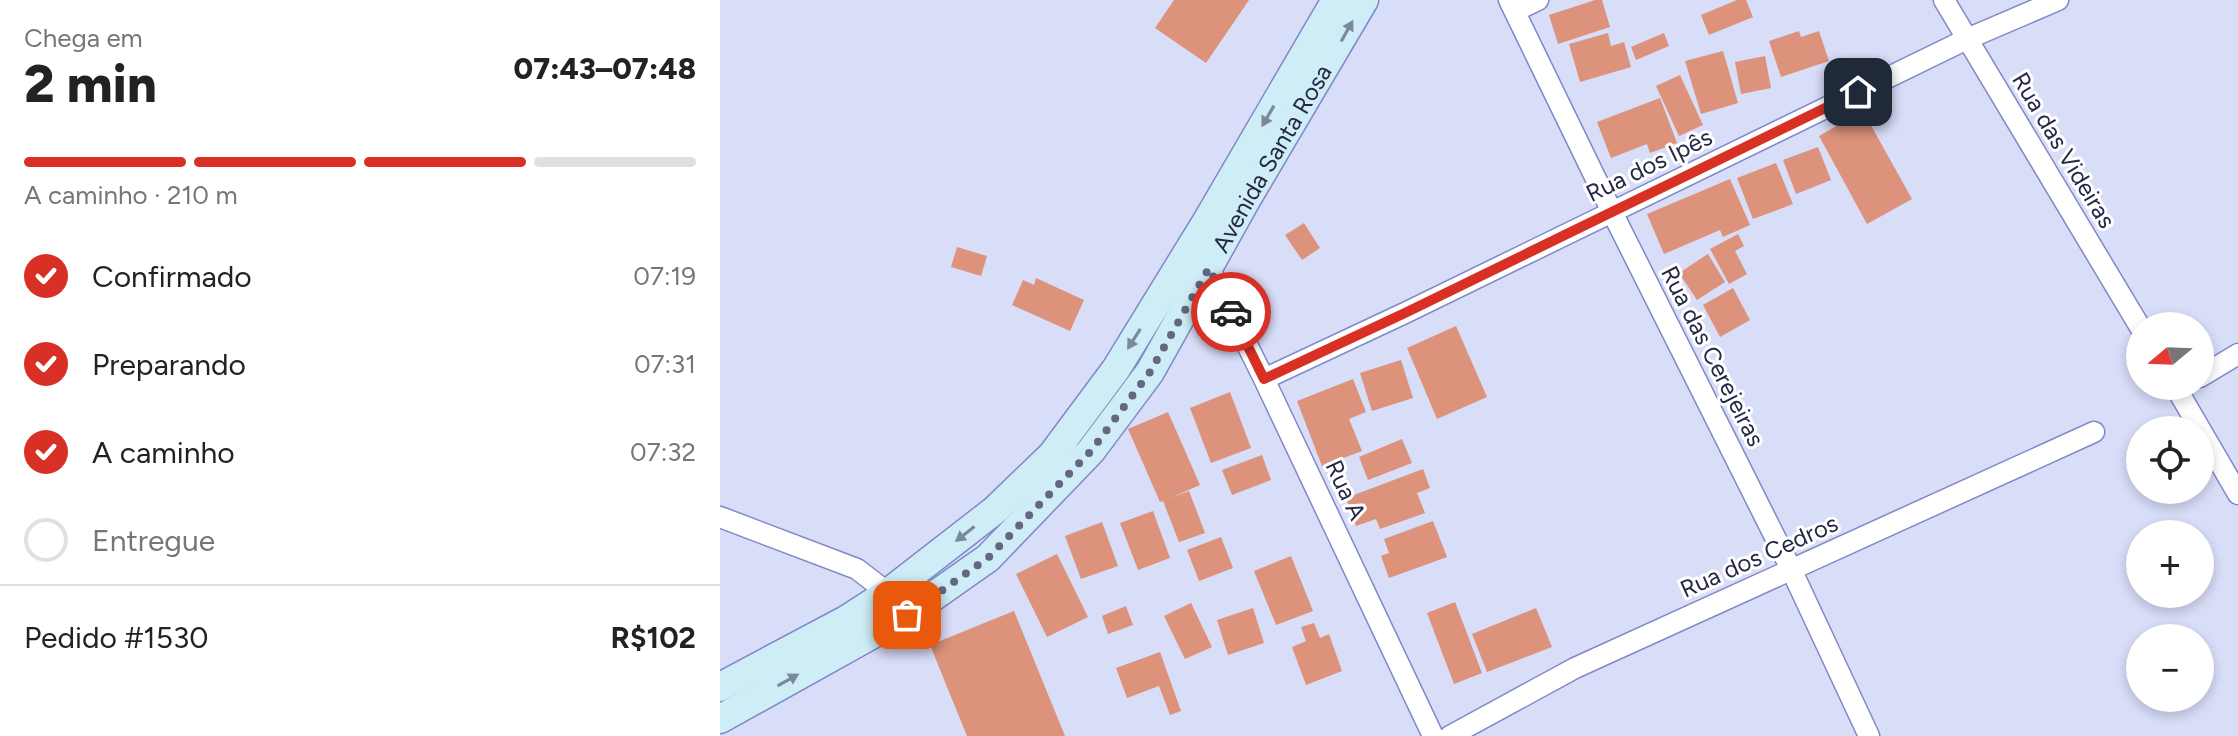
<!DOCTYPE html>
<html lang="pt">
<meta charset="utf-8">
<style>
:root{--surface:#fff;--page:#f6f6f6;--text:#222;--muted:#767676;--line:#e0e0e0;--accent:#d93025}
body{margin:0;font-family:Figtree,sans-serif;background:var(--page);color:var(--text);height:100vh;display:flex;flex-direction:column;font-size:30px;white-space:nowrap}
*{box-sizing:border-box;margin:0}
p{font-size:26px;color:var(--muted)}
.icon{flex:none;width:44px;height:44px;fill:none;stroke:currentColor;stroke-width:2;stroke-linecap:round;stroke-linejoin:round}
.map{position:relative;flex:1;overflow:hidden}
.panel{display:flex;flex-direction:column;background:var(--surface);width:720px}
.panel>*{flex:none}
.needle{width:52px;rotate:251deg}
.controls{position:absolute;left:1406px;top:312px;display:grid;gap:16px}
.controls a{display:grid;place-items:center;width:88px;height:88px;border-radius:50%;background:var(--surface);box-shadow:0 4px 12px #0003;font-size:40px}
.pin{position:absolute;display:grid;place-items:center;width:68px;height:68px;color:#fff;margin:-34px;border-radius:16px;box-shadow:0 4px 12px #0006}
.courier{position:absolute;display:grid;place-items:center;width:80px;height:80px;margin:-40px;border:6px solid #d93025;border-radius:50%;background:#fff;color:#222;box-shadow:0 2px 10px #0007}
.summary em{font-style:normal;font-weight:800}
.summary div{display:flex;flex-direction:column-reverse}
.summary{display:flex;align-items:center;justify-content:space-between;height:136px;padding:0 24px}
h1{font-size:52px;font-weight:800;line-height:60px}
.bar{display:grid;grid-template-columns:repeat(4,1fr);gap:12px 8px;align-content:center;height:96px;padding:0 24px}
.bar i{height:10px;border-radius:6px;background:var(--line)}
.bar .selected{background:var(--accent)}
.bar p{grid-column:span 4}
.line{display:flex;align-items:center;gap:20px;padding:0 24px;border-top:2px solid var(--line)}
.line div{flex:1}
ol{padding:0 24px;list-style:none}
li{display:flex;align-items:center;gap:24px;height:88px}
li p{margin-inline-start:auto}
li .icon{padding:8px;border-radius:50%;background:var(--accent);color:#fff;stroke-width:4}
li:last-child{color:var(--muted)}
li i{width:44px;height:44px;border:4px solid var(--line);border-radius:50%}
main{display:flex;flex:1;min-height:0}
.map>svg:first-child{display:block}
.building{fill:#dc927b}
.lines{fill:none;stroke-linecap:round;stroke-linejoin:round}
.street-casing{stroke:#8188c8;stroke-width:23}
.secondary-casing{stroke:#8188c8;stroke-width:31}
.street{stroke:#fff;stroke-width:20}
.secondary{stroke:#ceedf6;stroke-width:28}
.oneway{fill:#7a8a9c}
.done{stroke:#646782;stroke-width:8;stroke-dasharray:0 14.4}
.route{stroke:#d93025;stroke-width:10}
.labels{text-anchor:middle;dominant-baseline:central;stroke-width:6;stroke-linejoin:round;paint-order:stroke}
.street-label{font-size:24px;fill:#262843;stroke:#fff}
</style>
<main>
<section class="panel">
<div class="summary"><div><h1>2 min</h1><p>Chega em</p></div><em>07:43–07:48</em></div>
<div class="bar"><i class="selected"></i><i class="selected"></i><i class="selected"></i><i></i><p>A caminho · 210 m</p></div>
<ol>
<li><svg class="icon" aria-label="check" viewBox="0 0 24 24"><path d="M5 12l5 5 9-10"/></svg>Confirmado<p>07:19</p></li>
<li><svg class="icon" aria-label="check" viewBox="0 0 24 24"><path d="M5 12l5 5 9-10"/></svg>Preparando<p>07:31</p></li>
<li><svg class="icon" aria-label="check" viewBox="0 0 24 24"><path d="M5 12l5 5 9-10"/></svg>A caminho<p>07:32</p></li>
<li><i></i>Entregue</li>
</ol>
<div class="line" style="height:104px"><div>Pedido #1530</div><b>R$102</b></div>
</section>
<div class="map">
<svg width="1518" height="736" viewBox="0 0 1518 736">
<rect width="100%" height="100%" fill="#d8ddf8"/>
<path class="building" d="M 454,0 L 529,0 L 486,63 L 435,28 Z
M 875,0 L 882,0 L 890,27 L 838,44 L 829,15 Z
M 1017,0 L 1026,0 L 1033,17 L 989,35 L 981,15 Z
M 1079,31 L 1081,37 L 1099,31 L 1109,61 L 1061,77 L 1049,41 Z
M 888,33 L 891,46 L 904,42 L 911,67 L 860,82 L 849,44 Z
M 944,33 L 949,46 L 916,60 L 911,47 Z
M 1003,51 L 1018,103 L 981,114 L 965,61 Z
M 1045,56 L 1051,88 L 1021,94 L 1015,62 Z
M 960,75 L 983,125 L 959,136 L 936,86 Z
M 940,98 L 957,143 L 930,153 L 927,144 L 891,158 L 877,122 Z
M 1143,111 L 1192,199 L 1147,224 L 1099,136 Z
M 1098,147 L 1111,180 L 1076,194 L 1063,160 Z
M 1056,163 L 1073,204 L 1033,219 L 1017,178 Z
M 1010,179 L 1030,225 L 1003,237 L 1000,230 L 944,254 L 927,214 Z
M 584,223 L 600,248 L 582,260 L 565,235 Z
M 1018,234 L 1024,246 L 1015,251 L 1027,274 L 1009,284 L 990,249 Z
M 237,247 L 267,256 L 261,276 L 231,267 Z
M 988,254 L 1005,282 L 977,300 L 959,273 Z
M 316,278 L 364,300 L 350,331 L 292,305 L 303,280 L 314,285 Z
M 1013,288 L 1030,320 L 1000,337 L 983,305 Z
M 736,326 L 767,397 L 717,419 L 687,348 Z
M 681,360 L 693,398 L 652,411 L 640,373 Z
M 633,379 L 646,412 L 629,419 L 642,451 L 602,466 L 577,401 Z
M 510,392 L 531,448 L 491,463 L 470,408 Z
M 448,412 L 480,485 L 450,498 L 469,491 L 485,533 L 459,542 L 443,501 L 440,502 L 408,429 Z
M 682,439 L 692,463 L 648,480 L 639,457 Z
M 542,455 L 551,480 L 512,495 L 502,470 Z
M 703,469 L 710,488 L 697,493 L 705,513 L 660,529 L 656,519 L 636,526 L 626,498 Z
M 433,511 L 450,558 L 418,570 L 400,523 Z
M 713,521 L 727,557 L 669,578 L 661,556 L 669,553 L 664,539 Z
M 382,522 L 398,566 L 361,579 L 345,536 Z
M 501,537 L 513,568 L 479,581 L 467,550 Z
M 337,554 L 368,617 L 327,637 L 296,574 Z
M 571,556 L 593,611 L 556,625 L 534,571 Z
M 735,602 L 762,673 L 734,684 L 707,613 Z
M 471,603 L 492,647 L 465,659 L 444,616 Z
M 406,606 L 413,625 L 388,634 L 382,616 Z
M 533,608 L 544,643 L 508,655 L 497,620 Z
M 816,608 L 832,647 L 767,672 L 752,634 Z
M 294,611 L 345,736 L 247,736 L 210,645 Z
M 594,623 L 600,638 L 609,634 L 622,671 L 586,685 L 572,647 L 586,641 L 581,627 Z
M 440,652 L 461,711 L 450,715 L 439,686 L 407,698 L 396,668 Z"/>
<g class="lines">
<g class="street-casing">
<path id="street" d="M 789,0 L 892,212 L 1071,569 L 1149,736
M 1224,0 L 1420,327
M 795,11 L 818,0
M 489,268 L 544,379 L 713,736
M 1480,377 L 1518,354
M 544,379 L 687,312 L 1247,39 L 1338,0
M 1455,386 L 1518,494
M 0,517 L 137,569 L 168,593 L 187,615
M 730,736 L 855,668 L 1374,432"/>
</g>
<g class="secondary-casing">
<g id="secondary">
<path d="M 0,687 L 126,620 L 168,593 L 275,510 L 332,455 L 396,369 L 487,221 L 616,0"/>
<path id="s1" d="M 0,719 L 187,615 L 268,558 L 371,451 L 430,372 L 526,200 L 644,0"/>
</g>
</g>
<use href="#street" class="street"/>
<use href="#secondary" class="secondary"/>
</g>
<defs><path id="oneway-solid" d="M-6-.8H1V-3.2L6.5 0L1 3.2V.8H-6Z" transform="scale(2)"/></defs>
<g class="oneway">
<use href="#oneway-solid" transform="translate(627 31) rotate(-61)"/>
<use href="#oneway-solid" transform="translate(548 116) rotate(120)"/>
<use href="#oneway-solid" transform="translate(414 339) rotate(122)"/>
<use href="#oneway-solid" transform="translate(245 534) rotate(142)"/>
<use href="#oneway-solid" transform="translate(68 680) rotate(-29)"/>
</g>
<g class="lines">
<path class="done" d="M 187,615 L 268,558 L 371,451 L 430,372 L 489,268 L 511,312"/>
<path class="route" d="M 511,312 L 544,379 L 687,312 L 1138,92"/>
</g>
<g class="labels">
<g class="street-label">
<text transform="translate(1344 150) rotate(59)">Rua das Videiras</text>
<text stroke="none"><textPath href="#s1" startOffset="806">Avenida Santa Rosa</textPath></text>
<text transform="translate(929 165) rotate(-26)">Rua dos Ipês</text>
<text transform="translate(993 356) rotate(63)">Rua das Cerejeiras</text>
<text transform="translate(626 490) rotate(65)">Rua A</text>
<text transform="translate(1039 556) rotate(-24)">Rua dos Cedros</text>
</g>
</g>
</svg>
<div class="controls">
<a><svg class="needle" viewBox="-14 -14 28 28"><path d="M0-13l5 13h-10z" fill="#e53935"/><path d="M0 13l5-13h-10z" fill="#767676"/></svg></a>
<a><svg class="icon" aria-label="locate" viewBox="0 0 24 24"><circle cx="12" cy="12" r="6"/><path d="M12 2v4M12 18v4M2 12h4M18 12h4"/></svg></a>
<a>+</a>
<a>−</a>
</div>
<div class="pin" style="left:187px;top:615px;background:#ea580c"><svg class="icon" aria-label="bag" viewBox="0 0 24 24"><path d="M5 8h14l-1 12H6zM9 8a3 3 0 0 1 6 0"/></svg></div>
<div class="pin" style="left:1138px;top:92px;background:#1f2937"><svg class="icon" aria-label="home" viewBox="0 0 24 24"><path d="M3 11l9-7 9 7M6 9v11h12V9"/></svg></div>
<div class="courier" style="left:511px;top:312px"><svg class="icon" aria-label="car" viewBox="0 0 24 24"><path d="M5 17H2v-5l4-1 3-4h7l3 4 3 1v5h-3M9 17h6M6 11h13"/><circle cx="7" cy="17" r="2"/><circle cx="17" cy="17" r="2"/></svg></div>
</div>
</main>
